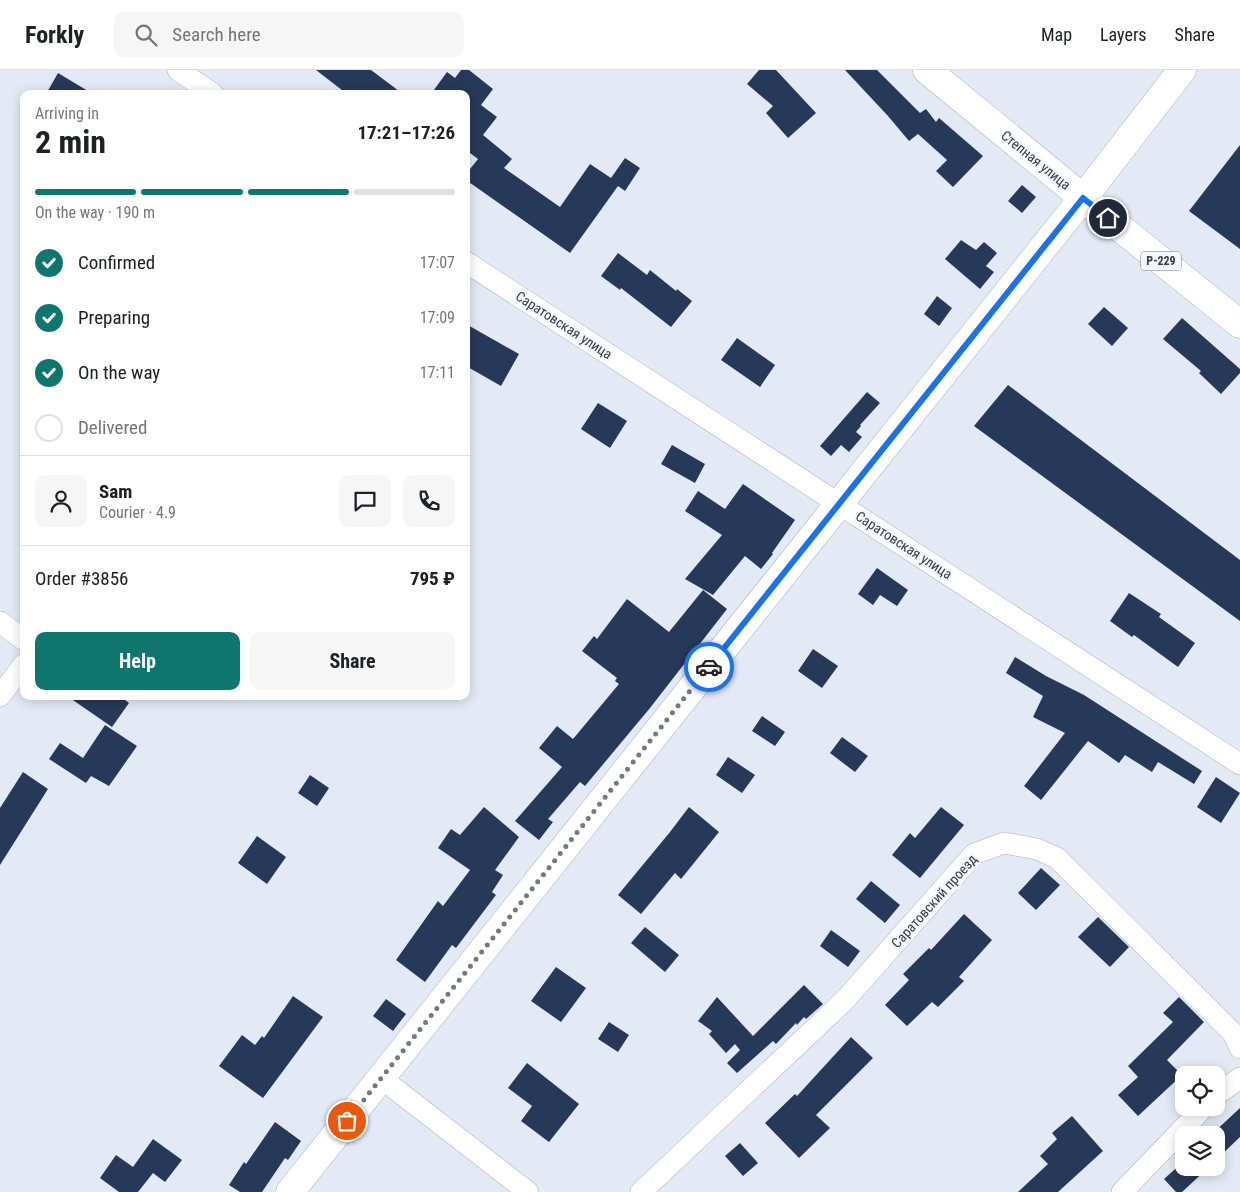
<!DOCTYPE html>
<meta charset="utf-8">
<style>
:root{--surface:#fff;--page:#f6f6f6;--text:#202124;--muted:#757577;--line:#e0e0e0;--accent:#0f766e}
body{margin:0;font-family:"Roboto Condensed",sans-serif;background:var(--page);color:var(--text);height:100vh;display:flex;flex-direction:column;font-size:19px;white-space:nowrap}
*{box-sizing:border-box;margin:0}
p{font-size:16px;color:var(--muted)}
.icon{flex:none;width:28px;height:28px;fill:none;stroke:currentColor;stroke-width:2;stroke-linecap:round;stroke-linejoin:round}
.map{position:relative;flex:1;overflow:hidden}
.sheet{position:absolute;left:20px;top:20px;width:450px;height:610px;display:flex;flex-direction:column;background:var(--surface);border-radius:10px;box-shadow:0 2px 12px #0003}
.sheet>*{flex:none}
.controls{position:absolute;left:1175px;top:996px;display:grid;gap:10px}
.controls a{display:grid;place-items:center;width:50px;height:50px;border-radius:10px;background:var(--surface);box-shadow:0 2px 12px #0003;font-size:25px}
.pin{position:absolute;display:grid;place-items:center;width:42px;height:42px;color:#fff;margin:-21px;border:2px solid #fff;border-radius:50%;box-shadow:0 1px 5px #0007}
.courier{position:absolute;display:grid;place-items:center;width:50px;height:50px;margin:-25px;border:4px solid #1a73e8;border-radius:50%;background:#fff;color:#222;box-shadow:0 1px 6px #0007}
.overview em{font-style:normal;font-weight:700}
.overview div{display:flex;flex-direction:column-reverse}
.overview{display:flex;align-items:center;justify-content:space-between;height:85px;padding:0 15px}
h1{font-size:32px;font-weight:700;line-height:38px}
.bar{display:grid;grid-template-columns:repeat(4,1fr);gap:8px 5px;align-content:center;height:60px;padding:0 15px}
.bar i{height:6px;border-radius:4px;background:var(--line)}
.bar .selected{background:var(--accent)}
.bar p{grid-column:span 4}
.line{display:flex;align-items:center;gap:12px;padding:0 15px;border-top:1px solid var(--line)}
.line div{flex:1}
.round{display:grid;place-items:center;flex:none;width:52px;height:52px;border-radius:10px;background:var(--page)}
ol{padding:0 15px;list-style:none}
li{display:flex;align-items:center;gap:15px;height:55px}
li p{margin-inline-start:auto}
li .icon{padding:5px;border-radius:50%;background:var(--accent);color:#fff;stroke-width:4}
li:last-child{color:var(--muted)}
li i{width:28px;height:28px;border:2px solid var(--line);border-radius:50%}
.cta{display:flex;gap:10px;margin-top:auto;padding:10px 15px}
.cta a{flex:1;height:58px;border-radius:10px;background:var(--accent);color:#fff;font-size:20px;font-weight:700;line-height:58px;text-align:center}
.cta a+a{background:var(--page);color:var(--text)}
header{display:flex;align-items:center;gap:30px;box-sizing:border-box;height:70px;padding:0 25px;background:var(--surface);border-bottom:1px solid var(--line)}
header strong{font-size:24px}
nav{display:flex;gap:28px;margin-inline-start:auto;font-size:18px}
.search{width:350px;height:45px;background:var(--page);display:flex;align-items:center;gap:12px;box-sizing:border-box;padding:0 18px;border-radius:10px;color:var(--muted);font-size:19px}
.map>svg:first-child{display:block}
.building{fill:#273958}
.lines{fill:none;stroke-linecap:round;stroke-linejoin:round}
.street-casing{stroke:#acb2bd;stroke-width:22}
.secondary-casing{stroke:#acb2bd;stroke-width:29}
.primary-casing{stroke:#acb2bd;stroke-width:29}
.street{stroke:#fff;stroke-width:21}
.secondary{stroke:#fff;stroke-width:28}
.primary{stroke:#fff;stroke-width:28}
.done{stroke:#74787f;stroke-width:5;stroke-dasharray:0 9}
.route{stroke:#1a73e8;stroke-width:6}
.labels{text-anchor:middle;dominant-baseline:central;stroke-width:5;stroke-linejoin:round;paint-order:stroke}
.shield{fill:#f3f7fe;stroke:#707378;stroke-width:1}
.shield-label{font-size:12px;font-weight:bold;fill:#383b3f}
.street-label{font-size:14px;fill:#383b3f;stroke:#f3f7fe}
</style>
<header>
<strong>Forkly</strong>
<div class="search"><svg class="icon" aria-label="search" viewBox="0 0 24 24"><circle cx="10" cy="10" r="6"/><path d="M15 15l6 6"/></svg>Search here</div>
<nav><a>Map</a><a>Layers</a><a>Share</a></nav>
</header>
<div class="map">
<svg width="1240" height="1122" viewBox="0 0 1240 1122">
<rect width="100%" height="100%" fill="#e3eaf5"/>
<path class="building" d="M 316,0 L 371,0 L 403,24 L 347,24 Z
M 461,0 L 469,0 L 493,19 L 481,35 L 497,47 L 483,65 L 512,89 L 504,98 L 560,137 L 590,94 L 611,108 L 625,88 L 640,98 L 625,121 L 618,116 L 570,183 L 466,110 L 466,104 L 478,89 L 470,83 L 466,87 L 466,24 L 431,24 L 447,2 L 455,8 Z
M 759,0 L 776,0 L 816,43 L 788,68 L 766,43 L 773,36 L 747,14 Z
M 845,0 L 877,0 L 920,43 L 926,39 L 936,52 L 939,48 L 983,86 L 953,117 L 936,101 L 947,90 L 918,64 L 909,71 L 888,46 Z
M 58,3 L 93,24 L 46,24 Z
M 1240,75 L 1240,179 L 1189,141 Z
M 1022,115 L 1036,127 L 1022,143 L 1008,131 Z
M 961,170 L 976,180 L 984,172 L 997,183 L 986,196 L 994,202 L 980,219 L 945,189 Z
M 618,183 L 647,205 L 650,200 L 676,221 L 677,219 L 692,231 L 671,257 L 621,218 L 620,220 L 601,206 Z
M 937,226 L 952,238 L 939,256 L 924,244 Z
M 1104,237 L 1128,258 L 1112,276 L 1088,254 Z
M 1182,248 L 1240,299 L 1240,303 L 1221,324 L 1199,303 L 1201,301 L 1163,269 Z
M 466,254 L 519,284 L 501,316 L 466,296 Z
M 737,268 L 775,295 L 760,317 L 721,290 Z
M 1008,315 L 1240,490 L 1240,551 L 974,356 Z
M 867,322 L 880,333 L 860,355 L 861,356 L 856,362 L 862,367 L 849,382 L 841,375 L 831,386 L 820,376 Z
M 598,333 L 627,351 L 610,378 L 581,359 Z
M 672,375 L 705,394 L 695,413 L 661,394 Z
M 743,414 L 795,450 L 772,483 L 773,484 L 761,499 L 745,486 L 713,525 L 685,509 L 722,465 L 685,441 L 698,421 L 725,439 Z
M 877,498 L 908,520 L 897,536 L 880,525 L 873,535 L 858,524 Z
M 703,520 L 727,539 L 650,638 L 585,716 L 580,712 L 548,749 L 553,752 L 539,770 L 515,751 L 562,697 L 539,678 L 557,656 L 573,669 L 619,614 L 615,611 L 617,608 L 582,581 L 594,566 L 597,569 L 627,529 L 669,562 Z
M 1129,523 L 1161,544 L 1159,547 L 1195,573 L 1178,597 L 1134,565 L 1132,567 L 1110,551 Z
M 813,579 L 838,596 L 822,618 L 798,601 Z
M 1015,587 L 1046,606 L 1084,625 L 1202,701 L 1194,714 L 1158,692 L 1152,702 L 1125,685 L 1119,693 L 1088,671 L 1041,730 L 1024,716 L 1065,663 L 1033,647 L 1043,626 L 1006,603 Z
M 67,626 L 120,626 L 129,633 L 112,657 Z
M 762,646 L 785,662 L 775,676 L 752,661 Z
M 105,655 L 137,676 L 109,716 L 91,706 L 86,713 L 49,689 L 60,673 L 83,688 Z
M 842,667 L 868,686 L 855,702 L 830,683 Z
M 728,687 L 755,705 L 742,723 L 716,705 Z
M 23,702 L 48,719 L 0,795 L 0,738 Z
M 310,705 L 329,718 L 317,736 L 298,723 Z
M 1216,707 L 1240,723 L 1221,753 L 1197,737 Z
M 484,737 L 519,767 L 495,800 L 503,805 L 492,822 L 496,825 L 456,878 L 452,875 L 425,912 L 396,890 L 438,831 L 443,836 L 470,800 L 438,778 L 451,759 L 460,765 Z
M 689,737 L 719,762 L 681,809 L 675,803 L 641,844 L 618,825 L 670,762 Z
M 941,737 L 964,755 L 920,808 L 892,785 L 910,763 L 915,768 Z
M 257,766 L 286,787 L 267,814 L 238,793 Z
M 1041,798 L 1060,815 L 1036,840 L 1018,823 Z
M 871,811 L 900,835 L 885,853 L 856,829 Z
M 964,844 L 992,870 L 959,907 L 964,911 L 938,937 L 932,932 L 907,956 L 885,935 L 909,910 L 903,904 L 929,878 L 931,880 Z
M 1098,847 L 1129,877 L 1110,897 L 1078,867 Z
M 645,857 L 679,885 L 665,902 L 631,873 Z
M 831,860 L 860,881 L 848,897 L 820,876 Z
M 556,897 L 586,918 L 561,952 L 531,931 Z
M 804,915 L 823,934 L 806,949 L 804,947 L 797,955 L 796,953 L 776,974 L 773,971 L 737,1003 L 727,993 L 740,980 L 735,974 L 726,983 L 709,964 L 712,961 L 698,951 L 717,927 L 753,966 Z
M 293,926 L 323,947 L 263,1028 L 219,996 L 242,965 L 255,975 L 262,966 L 264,968 Z
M 1179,927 L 1204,952 L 1167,990 L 1182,1005 L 1138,1046 L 1118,1025 L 1138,1007 L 1128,996 L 1173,952 L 1163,943 Z
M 386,929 L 406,944 L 393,961 L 373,946 Z
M 609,952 L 629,965 L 618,982 L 598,969 Z
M 851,967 L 873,988 L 816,1045 L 830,1058 L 799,1088 L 765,1053 L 795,1024 L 797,1026 Z
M 527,993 L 579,1034 L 549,1072 L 521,1051 L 532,1036 L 508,1018 Z
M 1240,1038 L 1240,1067 L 1216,1090 L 1216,1065 L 1211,1065 Z
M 1072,1046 L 1103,1081 L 1058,1122 L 1018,1122 L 1048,1094 L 1040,1086 L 1057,1069 L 1052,1063 Z
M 275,1052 L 301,1071 L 288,1090 L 285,1088 L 262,1122 L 240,1122 L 229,1115 L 244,1092 L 246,1094 Z
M 153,1069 L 182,1090 L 165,1112 L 153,1103 L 138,1122 L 119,1122 L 100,1108 L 116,1085 L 133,1097 Z
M 740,1073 L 758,1093 L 743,1106 L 725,1086 Z
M 1184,1091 L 1184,1098 L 1208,1098 L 1182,1122 L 1176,1122 L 1164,1109 Z"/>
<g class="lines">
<g class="street-casing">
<path id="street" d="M 178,0 L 213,24
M 466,192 L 1240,694
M 0,552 L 24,570
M 0,626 L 24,594
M 381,1008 L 528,1122
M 1216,1025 L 1240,1008
M 641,1122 L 844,931 L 974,784 L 1004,773 L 1037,779 L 1057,788 L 1233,963 L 1240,978
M 1122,1122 L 1203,1038"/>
</g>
<g class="secondary-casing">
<path id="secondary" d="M 927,0 L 1083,128 L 1182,0"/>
</g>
<g class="primary-casing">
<path id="primary" d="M 290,1122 L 1083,128 L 1240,254"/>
</g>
<use href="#street" class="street"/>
<use href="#secondary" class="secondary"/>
<use href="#primary" class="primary"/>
</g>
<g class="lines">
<path class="done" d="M 347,1051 L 709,597"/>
<path class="route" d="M 709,597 L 1083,128 L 1108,148"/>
</g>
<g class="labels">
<rect class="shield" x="1141" y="181.5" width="40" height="19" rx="4"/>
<g class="shield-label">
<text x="1161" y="191">Р-229</text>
</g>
<g class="street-label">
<text transform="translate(1036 90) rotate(39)">Степная улица</text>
<text transform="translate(564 255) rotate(33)">Саратовская улица</text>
<text transform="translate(904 475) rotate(33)">Саратовская улица</text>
<text transform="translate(934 831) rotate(-48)">Саратовский проезд</text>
</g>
</g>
</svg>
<div class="controls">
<a><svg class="icon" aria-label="locate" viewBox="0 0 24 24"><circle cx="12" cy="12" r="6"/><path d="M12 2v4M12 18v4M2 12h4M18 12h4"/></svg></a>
<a><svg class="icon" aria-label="layers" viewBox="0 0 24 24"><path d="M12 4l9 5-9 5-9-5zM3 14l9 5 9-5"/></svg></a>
</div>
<div class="pin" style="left:347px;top:1051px;background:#ea580c"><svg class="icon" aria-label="bag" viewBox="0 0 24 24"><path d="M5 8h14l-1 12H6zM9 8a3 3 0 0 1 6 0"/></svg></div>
<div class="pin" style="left:1108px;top:148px;background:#1f2937"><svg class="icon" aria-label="home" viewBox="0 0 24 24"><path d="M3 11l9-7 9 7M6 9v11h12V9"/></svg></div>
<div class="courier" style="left:709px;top:597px"><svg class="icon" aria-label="car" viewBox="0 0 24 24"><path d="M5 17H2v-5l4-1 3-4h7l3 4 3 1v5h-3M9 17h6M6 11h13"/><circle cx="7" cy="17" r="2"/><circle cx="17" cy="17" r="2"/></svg></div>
<section class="sheet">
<div class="overview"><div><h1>2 min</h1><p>Arriving in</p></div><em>17:21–17:26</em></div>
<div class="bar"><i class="selected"></i><i class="selected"></i><i class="selected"></i><i></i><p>On the way · 190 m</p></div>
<ol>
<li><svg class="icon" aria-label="check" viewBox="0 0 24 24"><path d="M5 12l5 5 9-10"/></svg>Confirmed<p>17:07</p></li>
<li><svg class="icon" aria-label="check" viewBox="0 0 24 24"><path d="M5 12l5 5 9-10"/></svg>Preparing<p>17:09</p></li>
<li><svg class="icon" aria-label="check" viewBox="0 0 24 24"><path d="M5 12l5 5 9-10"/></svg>On the way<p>17:11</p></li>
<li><i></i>Delivered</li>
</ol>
<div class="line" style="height:90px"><a class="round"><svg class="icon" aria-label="person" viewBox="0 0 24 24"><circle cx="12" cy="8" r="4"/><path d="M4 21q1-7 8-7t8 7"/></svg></a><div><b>Sam</b><p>Courier · 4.9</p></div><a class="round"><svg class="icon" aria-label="chat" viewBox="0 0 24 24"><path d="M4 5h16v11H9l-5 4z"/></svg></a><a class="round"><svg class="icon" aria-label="phone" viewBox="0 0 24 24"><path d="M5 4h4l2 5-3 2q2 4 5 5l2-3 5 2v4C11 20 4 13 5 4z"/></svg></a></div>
<div class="line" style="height:65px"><div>Order #3856</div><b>795 ₽</b></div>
<div class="cta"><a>Help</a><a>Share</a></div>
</section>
</div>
